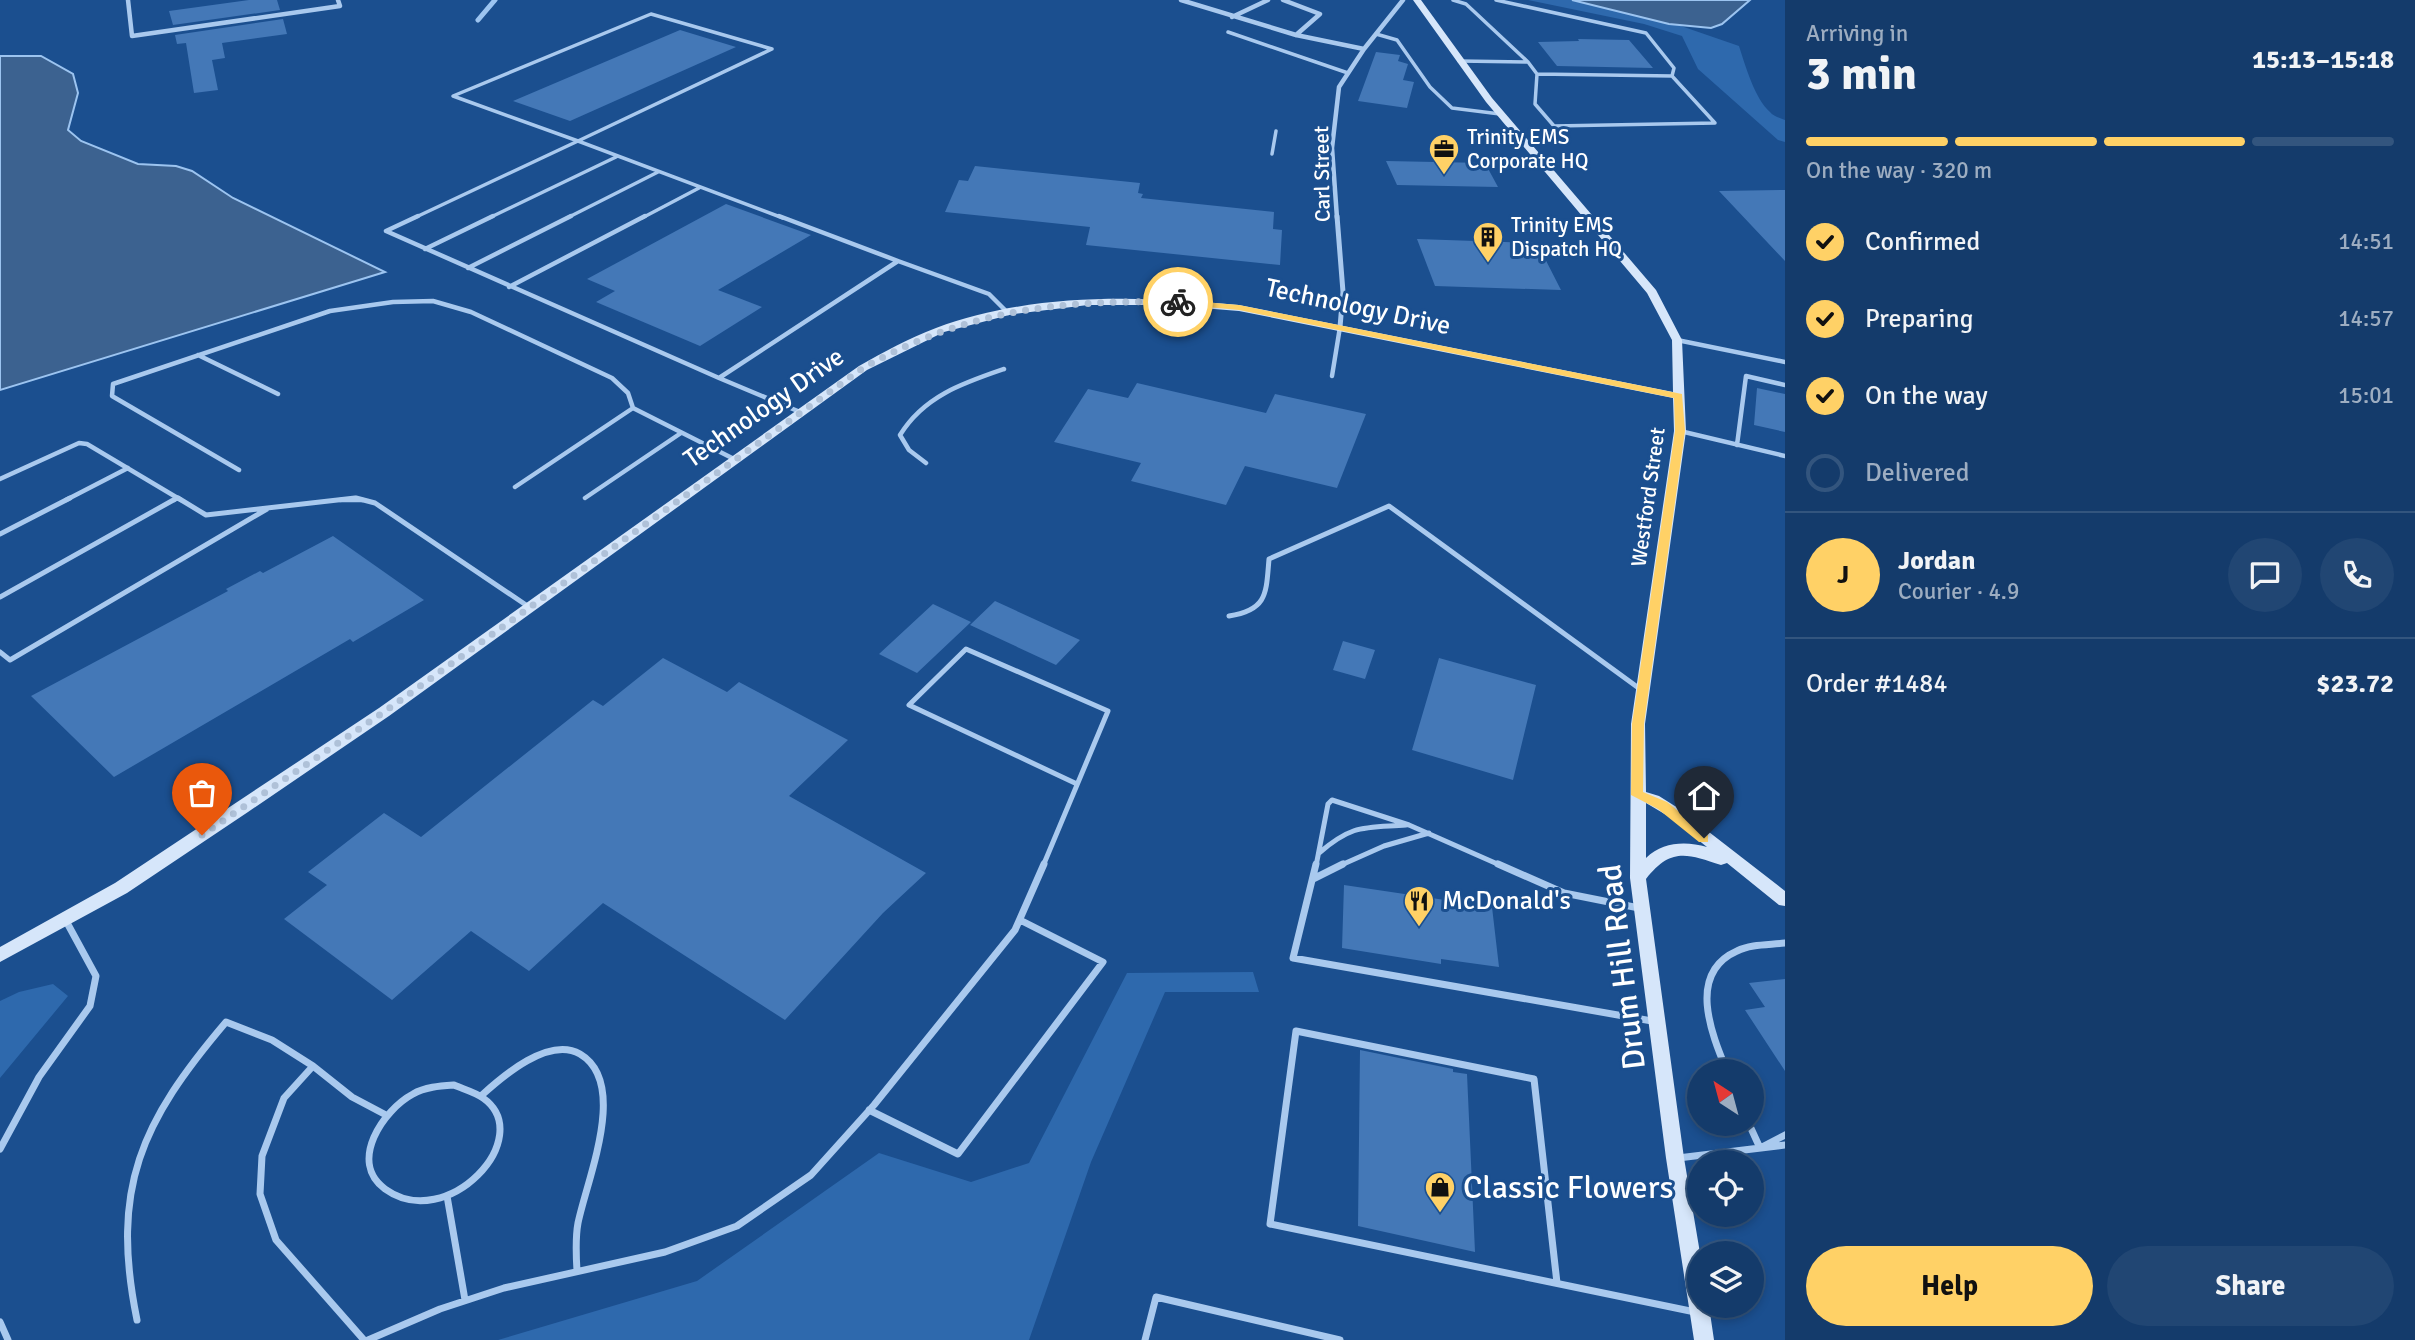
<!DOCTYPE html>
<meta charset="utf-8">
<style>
:root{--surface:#143b6b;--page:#214673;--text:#f1f3f6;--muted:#9dadc1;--line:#33557e;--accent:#ffd166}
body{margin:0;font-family:Signika,sans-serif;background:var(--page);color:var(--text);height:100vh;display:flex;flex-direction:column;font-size:26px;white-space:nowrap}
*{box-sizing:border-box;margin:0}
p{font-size:23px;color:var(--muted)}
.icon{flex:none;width:38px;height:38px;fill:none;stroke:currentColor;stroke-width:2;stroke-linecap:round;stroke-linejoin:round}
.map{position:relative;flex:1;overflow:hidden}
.panel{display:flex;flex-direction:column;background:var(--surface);width:630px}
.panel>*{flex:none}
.needle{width:46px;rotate:324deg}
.controls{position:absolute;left:1687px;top:1059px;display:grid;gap:14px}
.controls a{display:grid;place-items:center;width:77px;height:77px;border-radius:50%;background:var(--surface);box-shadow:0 4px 10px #0003,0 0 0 2px var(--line);font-size:35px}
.pin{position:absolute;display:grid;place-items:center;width:60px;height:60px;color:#fff;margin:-72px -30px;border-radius:50% 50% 50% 0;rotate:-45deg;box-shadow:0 0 7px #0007}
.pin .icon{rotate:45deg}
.courier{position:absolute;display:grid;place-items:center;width:70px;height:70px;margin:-35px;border:5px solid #ffd166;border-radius:50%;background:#fff;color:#222;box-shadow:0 2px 9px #0007}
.headline em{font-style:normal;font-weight:700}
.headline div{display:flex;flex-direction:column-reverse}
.headline{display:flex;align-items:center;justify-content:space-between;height:119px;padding:0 21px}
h1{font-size:46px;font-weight:700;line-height:52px}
.bar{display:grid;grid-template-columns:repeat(4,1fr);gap:10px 7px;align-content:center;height:84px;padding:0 21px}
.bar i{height:9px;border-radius:5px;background:var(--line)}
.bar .current{background:var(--accent)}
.bar p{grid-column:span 4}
.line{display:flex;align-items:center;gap:18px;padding:0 21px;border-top:2px solid var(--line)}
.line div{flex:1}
.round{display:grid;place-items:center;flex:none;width:74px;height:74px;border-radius:37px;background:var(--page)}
ol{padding:0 21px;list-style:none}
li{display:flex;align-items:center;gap:21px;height:77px}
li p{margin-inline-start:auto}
li .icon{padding:7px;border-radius:50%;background:var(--accent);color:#111;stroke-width:4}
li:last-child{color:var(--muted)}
li i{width:38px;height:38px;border:4px solid var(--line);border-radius:50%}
.primary-button{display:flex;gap:14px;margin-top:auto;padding:14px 21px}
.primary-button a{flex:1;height:80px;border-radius:42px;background:var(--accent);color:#111;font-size:28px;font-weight:700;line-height:80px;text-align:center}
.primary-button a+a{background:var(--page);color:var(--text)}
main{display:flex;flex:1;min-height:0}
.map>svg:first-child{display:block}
.green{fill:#2e69ad}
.water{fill:#3c6290;stroke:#9cc4f0;stroke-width:2}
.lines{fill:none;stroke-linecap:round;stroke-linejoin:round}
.stream{stroke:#9cc4f0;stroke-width:5}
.building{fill:#4478b7}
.lane-far3{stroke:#a9c9ee;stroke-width:3.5}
.lane-far2{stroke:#a9c9ee;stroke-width:4.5}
.lane-far1{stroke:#a9c9ee;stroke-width:5}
.lane{stroke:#a9c9ee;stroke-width:7}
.street-far1{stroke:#a9c9ee;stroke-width:4.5}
.street{stroke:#a9c9ee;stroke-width:5}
.secondary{fill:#d6e6fa;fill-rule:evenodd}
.route{fill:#ffd166}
.done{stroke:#afc1d8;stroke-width:7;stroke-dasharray:0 12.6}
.labels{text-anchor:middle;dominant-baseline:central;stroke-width:6;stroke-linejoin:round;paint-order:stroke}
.far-poi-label{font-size:21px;fill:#fff;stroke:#1b4f8f;text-anchor:start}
.far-street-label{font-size:21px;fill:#fff;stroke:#1b4f8f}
.street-label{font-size:26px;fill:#fff;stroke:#1b4f8f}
.poi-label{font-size:26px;fill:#fff;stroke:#1b4f8f;text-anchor:start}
.near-street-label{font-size:32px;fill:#fff;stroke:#1b4f8f}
.near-poi-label{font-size:32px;fill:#fff;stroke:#1b4f8f;text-anchor:start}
</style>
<main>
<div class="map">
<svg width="1785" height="1340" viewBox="0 0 1785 1340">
<rect width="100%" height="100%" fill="#1b4f8f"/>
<path class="green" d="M 1528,0 L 1572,0 L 1681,26 L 1739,46 C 1745,65 1755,99 1770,112 C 1773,116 1780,118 1785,120 L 1785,142 L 1778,140 L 1698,69 L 1682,36 L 1644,24 Z
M 1253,972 L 1259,992 L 1165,992 L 1091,1162 L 1029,1340 L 498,1340 L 697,1281 L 879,1153 L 971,1182 L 1029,1163 L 1127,973 Z
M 53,984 L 68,996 L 0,1078 L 0,1001 L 19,992 Z"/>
<path class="water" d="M 1572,0 L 1750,0 L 1722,24 L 1711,28 L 1669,24 Z
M 0,56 L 41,56 L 73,74 L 78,93 L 68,130 L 81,141 L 138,164 L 176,166 L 192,171 L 233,198 L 385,272 L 0,390 Z"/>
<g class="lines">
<path class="stream" d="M 478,20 L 495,0"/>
</g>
<path class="building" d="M 249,0 L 277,0 L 280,10 L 173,25 L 169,11 Z
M 283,19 L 287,34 L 222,43 L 225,58 L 212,60 L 218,90 L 194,93 L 186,43 L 177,44 L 175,35 Z
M 680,30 L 736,47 L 570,121 L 513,101 Z
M 1578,39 L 1629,40 L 1653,68 L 1557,66 L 1538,42 L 1579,41 Z
M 1376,52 L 1400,55 L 1398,61 L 1408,64 L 1403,80 L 1414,82 L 1407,108 L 1358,101 Z
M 1386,161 L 1485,163 L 1498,187 L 1397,185 Z
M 975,166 L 1140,183 L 1138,193 L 1143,194 L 1141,198 L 1274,212 L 1273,229 L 1282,230 L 1280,265 L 1086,245 L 1090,227 L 945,212 L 959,180 L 968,181 Z
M 1785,190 L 1785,261 L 1719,191 Z
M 726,204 L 811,235 L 718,290 L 762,307 L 700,346 L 596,302 L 615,291 L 587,279 Z
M 1417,239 L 1537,243 L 1561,290 L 1435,286 Z
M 1137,383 L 1266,413 L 1275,394 L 1366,414 L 1337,488 L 1245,466 L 1226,505 L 1131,481 L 1141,463 L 1054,442 L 1088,389 L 1128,398 Z
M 1757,388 L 1785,394 L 1785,432 L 1754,425 Z
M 333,536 L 424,600 L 353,642 L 350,639 L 114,777 L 31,696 L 228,591 L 226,589 L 260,571 L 263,573 Z
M 995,601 L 1080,640 L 1056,665 L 970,625 Z
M 933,604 L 971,622 L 917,673 L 879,654 Z
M 1343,641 L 1375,650 L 1365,679 L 1333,670 Z
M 663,658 L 727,692 L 739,682 L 848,740 L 789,796 L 926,873 L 883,913 L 785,1020 L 603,903 L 529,971 L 471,931 L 392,1000 L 284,919 L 327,885 L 308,872 L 384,813 L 421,837 L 593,700 L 603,706 Z
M 1439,658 L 1536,685 L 1513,780 L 1412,750 Z
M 1344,885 L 1492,907 L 1499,967 L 1441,959 L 1441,964 L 1342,948 Z
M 1785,979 L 1785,1071 L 1745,1010 L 1765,1007 L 1749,983 Z
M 1360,1050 L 1453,1069 L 1453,1072 L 1467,1074 L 1475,1252 L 1358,1226 Z"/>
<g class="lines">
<path class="lane-far3" d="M 1453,0 L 1466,4 L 1528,62 L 1459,61
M 1496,0 L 1646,33 L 1674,68 L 1672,76 L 1537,74 L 1528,62
M 651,14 L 772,49 L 578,141 L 453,96 Z
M 1228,32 L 1348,73
M 1376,34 L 1397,40 L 1430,87 L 1452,108 L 1500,114
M 1537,74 L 1535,104 L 1554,126 L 1715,123 L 1672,76
M 578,141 L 783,218
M 1272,154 L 1276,131
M 414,218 L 578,141
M 489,218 L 616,157
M 567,218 L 658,172
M 642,218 L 699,188"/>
<path class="lane-far2" d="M 418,216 L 386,231 L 719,378
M 779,216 L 898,261 L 719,378 L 800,412
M 425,249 L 493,216
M 898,261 L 989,294 L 1008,313
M 468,268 L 571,216
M 509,287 L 645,216
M 1677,340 L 1785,362
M 198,355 L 278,394
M 1332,376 L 1340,327
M 1680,431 L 1785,456
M 1737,445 L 1746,376 L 1785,385
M 926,463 L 909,450 L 900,435 C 924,396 963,383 1004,369
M 239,470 L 112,396 L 113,384 L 330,311 L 393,302 L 433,301 L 471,312 L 612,378 L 628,393 L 633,408 L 734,459
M 0,479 L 79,443 L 87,444 L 181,500
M 515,487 L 633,408
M 585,498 L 681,433
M 66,500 L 128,468
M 174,500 L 177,498
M 340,500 L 363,500"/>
<path class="lane-far1" d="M 178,498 L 206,515 L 355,498
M 356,498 L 375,503 L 529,607
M 0,534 L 70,498
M 0,597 L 177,498
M 1229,616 C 1268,610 1266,593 1269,559 L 1389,506 L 1640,689
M 0,652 L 10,660 L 267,509
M 1319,853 C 1353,824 1363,828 1406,825
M 1043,866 L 1108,711 L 966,649 L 909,705 L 1077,784
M 1316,866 L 1328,804 L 1332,800 L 1409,825 L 1502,866
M 1339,866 L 1384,846 L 1429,833"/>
<path class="lane" d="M 1316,864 L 1293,958 L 1652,1021
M 1498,864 L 1564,893 L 1639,908
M 1313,879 L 1343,864
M 313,1066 L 352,1097 L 386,1115
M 1727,1071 C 1711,1033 1687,973 1737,951 C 1751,944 1769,945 1785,943
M 454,1085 C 463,1089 475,1092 483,1098 C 538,1137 447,1234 385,1189 C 348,1162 383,1110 413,1094 C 425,1087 440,1086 454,1085 Z
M 482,1095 C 503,1076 549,1036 580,1054 C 629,1083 587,1179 578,1223 C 575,1239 576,1255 577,1271
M 869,1110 L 958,1154 L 1103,962 L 1020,920
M 1749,1124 L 1760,1148 L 1785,1135
M 0,1149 L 39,1077 L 90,1006 L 96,976 L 65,919
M 1678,1158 L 1785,1145
M 447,1196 L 465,1300
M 1557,1283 L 1534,1079 L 1296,1031 L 1270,1224 L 1695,1312
M 137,1320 C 110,1188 141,1122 226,1022 L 272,1040 L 313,1066 L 284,1098 L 262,1156 L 260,1194 L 276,1240 L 364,1340
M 0,1322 L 8,1340
M 368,1340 L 440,1309 L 504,1288 L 665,1252 L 737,1226 L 811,1175 L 874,1105 L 1015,930 L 1044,864
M 1145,1340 L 1156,1297 L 1340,1340"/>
<path class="street-far1" d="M 128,0 L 132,36 L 340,6 L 338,0
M 1181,0 L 1296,35 L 1364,49
M 1283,0 L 1320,14 L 1296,35
M 1232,17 L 1268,0
M 1337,218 L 1332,148 L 1339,87 L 1364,49 L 1403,0"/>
<path class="street" d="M 1337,216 L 1343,292 L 1340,327"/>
<path class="secondary" d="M 1413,0 L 1421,0 L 1492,98 L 1656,290 L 1682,340 L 1686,431 L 1645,724 L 1646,792 L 1659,796 L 1678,808 L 1785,891 L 1785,906 L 1779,905 L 1727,863 L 1721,865 C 1687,854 1671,847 1646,879 L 1684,1158 L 1700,1253 L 1699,1306 L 1709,1306 L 1714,1340 L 1694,1340 L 1666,1158 L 1630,878 L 1631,724 L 1674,431 L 1673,398 L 1239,311 L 1164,305 L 1088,305 L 1013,314 L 944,332 L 867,370 L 389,716 L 248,812 L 127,893 L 0,962 L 0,947 L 115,883 L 379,708 L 859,366 C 884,352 909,338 936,328 C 1033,292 1138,296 1239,305 L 1673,392 L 1672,340 L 1647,293 L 1486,102 ZM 1646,803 L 1668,816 L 1707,847 C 1685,841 1663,842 1646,858 Z"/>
</g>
<path class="route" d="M 1178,300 L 1239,305 L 1682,394 L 1685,431 L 1644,724 L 1643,792 L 1667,802 L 1708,835 L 1708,842 L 1699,842 L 1658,809 L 1631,795 L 1632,724 L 1675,431 L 1674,398 L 1239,310 L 1175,304 Z"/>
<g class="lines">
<path class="done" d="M 202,835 L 384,712 L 863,368 C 968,309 1059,300 1178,302"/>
</g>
<defs>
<g id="office-pin" transform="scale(1.575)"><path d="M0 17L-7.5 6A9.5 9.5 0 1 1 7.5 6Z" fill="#ffd166" stroke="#1b4f8f"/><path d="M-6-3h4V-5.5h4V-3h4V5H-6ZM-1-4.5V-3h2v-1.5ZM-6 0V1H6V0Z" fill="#111"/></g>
<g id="building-pin" transform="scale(1.575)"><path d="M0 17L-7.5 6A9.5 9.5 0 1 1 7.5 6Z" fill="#ffd166" stroke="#1b4f8f"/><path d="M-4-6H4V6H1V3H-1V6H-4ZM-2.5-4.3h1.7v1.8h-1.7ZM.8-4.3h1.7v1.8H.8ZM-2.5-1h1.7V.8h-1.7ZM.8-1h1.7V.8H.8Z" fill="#111"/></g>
<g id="restaurant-pin" transform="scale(1.575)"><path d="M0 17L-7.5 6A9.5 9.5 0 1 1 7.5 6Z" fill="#ffd166" stroke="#1b4f8f"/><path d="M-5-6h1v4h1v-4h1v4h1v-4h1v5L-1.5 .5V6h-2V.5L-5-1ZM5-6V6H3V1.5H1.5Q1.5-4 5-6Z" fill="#111"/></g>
<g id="shop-pin" transform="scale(1.575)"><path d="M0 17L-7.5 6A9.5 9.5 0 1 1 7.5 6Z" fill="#ffd166" stroke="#1b4f8f"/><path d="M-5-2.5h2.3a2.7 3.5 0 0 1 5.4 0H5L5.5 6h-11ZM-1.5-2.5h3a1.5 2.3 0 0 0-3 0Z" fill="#111"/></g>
</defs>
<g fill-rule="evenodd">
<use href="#office-pin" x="1444" y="149"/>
<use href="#building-pin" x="1488" y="237"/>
<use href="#restaurant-pin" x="1419" y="901"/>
<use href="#shop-pin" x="1440" y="1187"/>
</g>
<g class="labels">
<g class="far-poi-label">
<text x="1467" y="137">Trinity EMS<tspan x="1467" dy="24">Corporate HQ</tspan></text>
<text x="1511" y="225">Trinity EMS<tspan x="1511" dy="24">Dispatch HQ</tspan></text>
</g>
<g class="far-street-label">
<text transform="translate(1322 174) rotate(-91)">Carl Street</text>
<text transform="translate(1648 497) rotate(-82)">Westford Street</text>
</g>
<g class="street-label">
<text transform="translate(1358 307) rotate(12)">Technology Drive</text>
<text transform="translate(764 408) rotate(-35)">Technology Drive</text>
</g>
<g class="poi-label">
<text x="1442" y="901">McDonald's</text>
</g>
<g class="near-street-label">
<text transform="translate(1622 967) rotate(-97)">Drum Hill Road</text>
</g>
<g class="near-poi-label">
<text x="1463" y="1187">Classic Flowers</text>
</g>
</g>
</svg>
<div class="controls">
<a><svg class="needle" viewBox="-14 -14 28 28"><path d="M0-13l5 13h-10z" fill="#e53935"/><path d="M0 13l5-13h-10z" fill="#9dadc1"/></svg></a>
<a><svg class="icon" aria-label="locate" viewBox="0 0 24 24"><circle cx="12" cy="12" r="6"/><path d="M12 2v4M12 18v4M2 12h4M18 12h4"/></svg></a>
<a><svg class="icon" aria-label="layers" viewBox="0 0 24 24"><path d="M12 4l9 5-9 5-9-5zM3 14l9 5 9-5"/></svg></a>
</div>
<div class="pin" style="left:202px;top:835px;background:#ea580c"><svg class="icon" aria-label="bag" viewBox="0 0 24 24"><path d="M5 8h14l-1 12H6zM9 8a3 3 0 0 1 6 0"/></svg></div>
<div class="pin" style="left:1704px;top:838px;background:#1f2937"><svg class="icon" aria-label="home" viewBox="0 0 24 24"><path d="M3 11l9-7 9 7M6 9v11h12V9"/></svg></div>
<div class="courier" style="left:1178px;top:302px"><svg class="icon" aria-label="bike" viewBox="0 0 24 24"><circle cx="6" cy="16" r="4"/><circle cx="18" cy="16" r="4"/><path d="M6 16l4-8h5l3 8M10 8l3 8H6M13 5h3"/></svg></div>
</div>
<section class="panel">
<div class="headline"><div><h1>3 min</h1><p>Arriving in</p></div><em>15:13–15:18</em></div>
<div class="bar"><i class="current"></i><i class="current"></i><i class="current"></i><i></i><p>On the way · 320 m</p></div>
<ol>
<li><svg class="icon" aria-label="check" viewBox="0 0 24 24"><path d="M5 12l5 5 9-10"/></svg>Confirmed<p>14:51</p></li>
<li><svg class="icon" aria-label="check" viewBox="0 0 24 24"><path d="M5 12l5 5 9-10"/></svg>Preparing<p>14:57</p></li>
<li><svg class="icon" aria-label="check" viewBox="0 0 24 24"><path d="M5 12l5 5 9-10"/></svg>On the way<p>15:01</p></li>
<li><i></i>Delivered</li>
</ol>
<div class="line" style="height:126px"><b class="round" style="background:var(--accent);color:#111">J</b><div><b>Jordan</b><p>Courier · 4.9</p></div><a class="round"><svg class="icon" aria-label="chat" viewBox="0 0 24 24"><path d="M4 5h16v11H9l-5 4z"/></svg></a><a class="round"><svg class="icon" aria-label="phone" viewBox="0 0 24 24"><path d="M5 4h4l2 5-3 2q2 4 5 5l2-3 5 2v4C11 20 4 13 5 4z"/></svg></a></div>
<div class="line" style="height:91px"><div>Order #1484</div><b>$23.72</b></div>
<div class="primary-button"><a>Help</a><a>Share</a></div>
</section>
</main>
